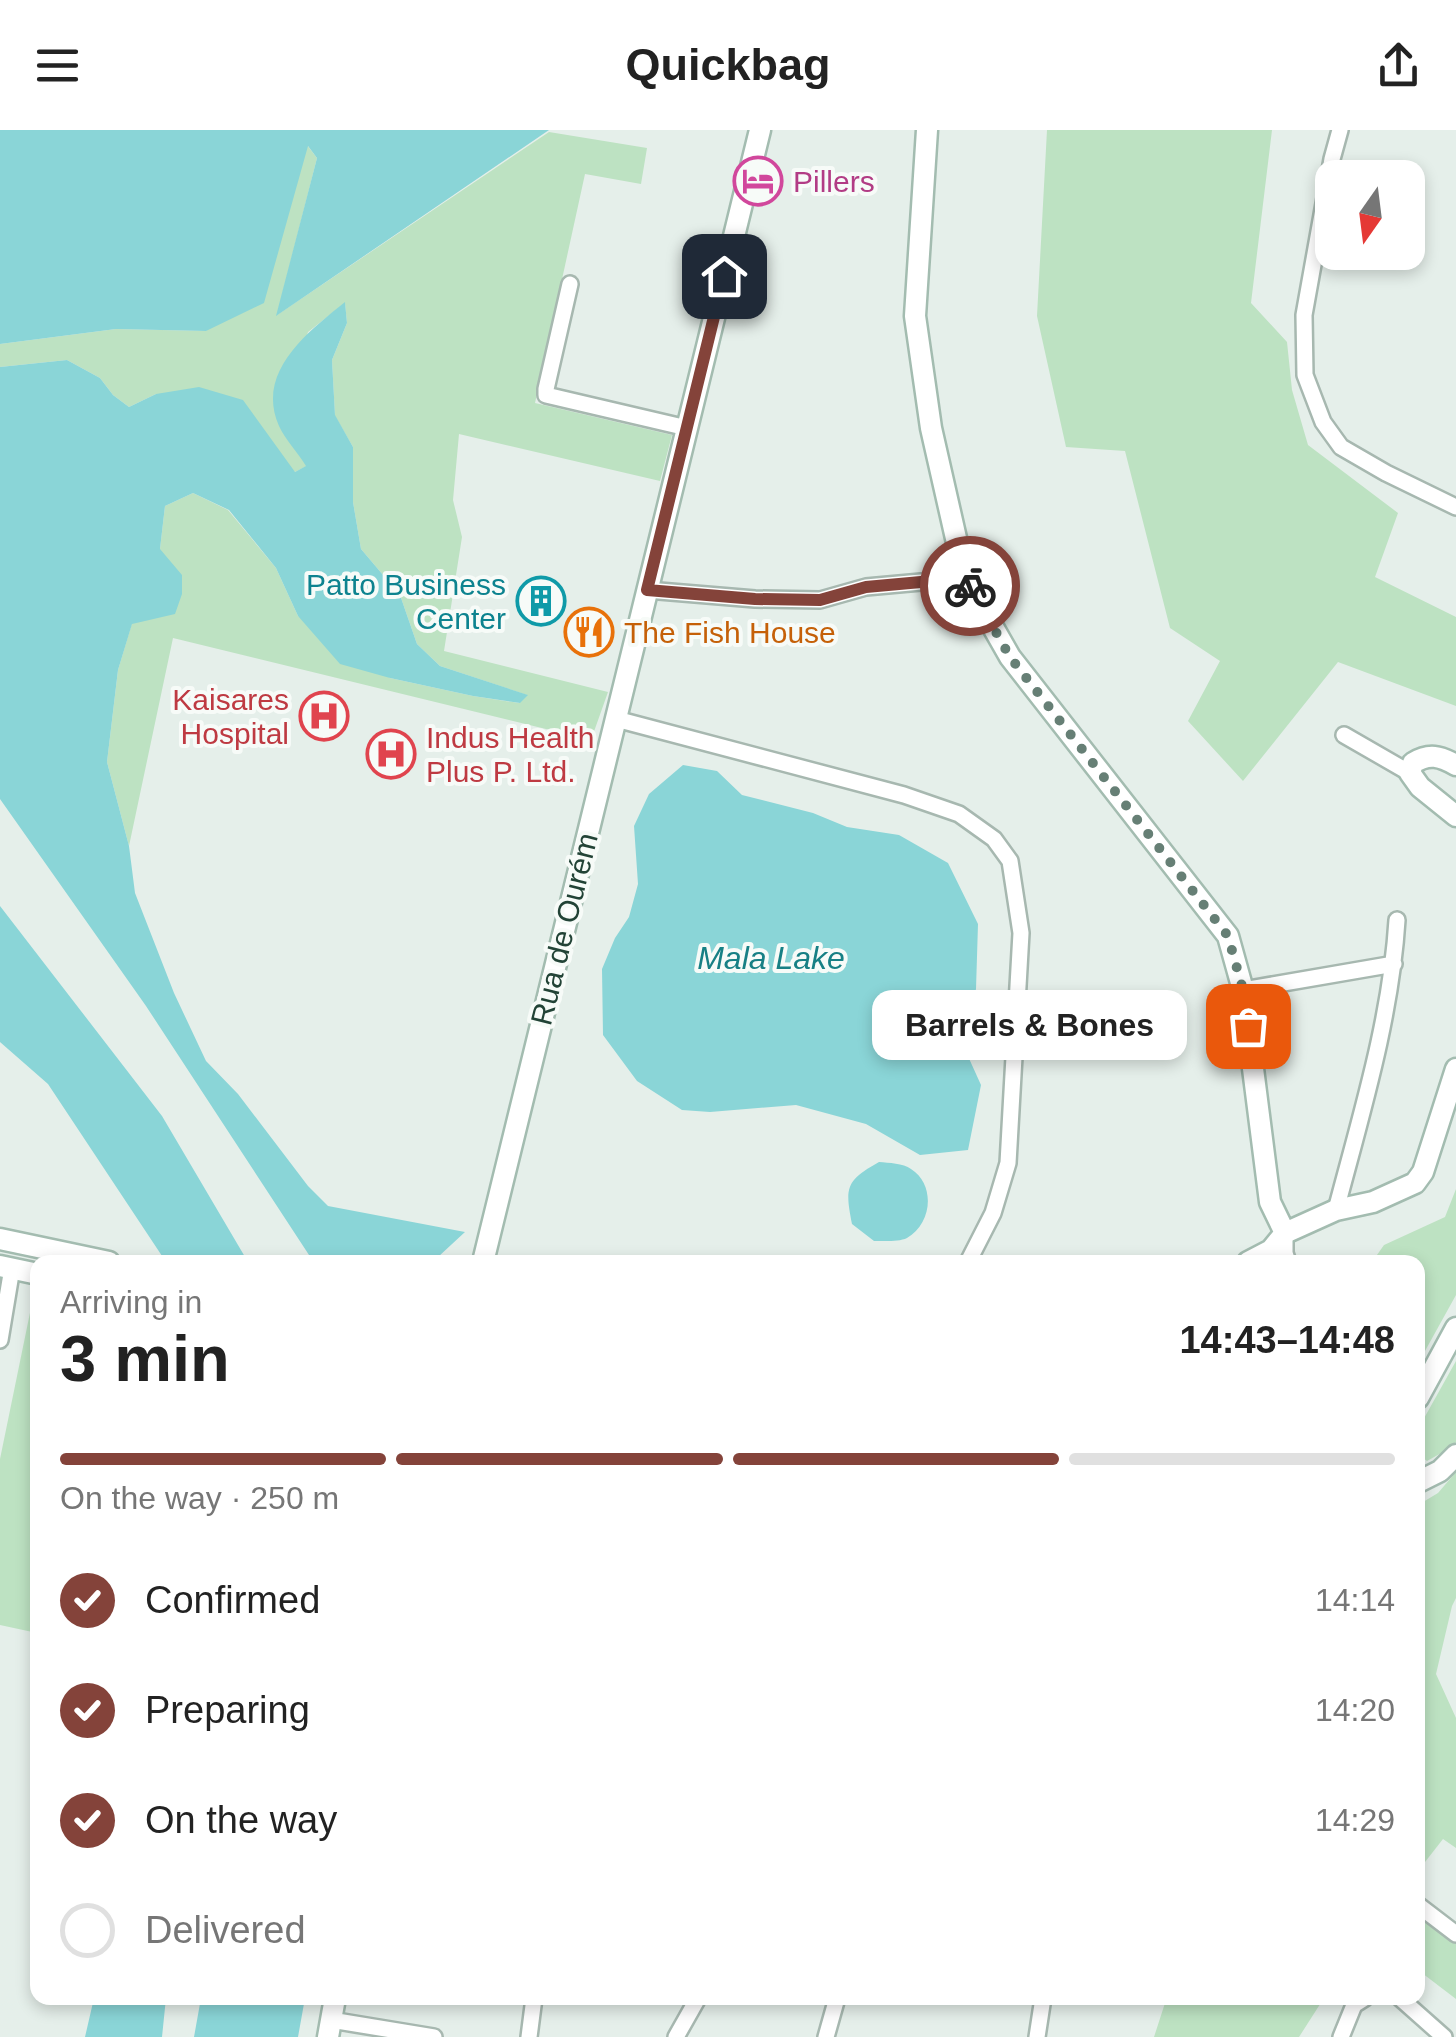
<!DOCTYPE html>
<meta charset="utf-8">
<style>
:root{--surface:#fff;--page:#f6f6f6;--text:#222;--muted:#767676;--line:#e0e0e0;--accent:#84433a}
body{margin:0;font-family:Helvetica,sans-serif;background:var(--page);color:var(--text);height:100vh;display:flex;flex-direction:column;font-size:38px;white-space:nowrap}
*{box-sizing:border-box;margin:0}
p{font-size:32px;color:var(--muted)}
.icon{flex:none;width:55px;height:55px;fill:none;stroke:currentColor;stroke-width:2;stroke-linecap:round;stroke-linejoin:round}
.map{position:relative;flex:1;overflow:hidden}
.side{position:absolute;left:30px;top:1125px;width:1395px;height:750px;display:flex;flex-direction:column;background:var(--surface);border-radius:20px;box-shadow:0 5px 15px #0003}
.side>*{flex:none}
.needle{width:65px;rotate:194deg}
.tools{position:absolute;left:1315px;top:30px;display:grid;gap:20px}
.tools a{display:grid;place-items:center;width:110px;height:110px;border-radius:20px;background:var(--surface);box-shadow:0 5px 15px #0003;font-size:50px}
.pin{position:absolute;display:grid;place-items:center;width:85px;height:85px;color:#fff;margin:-42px;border-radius:20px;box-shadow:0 5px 15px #0006}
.courier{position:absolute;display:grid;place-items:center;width:100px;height:100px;margin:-50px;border:8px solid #84433a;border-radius:50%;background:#fff;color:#222;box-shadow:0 2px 12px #0007}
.bubble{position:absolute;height:70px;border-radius:20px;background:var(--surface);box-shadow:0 5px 15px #0003;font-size:32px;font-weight:800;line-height:70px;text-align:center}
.headline em{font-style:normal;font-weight:800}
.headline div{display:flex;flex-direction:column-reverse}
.headline{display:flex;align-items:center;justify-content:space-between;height:170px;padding:0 30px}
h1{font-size:65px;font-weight:800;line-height:75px}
.bar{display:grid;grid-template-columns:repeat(4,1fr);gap:15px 10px;align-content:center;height:120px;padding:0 30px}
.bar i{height:12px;border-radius:8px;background:var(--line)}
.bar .current{background:var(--accent)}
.bar p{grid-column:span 4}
ol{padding:0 30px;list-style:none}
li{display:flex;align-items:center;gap:30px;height:110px}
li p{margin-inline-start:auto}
li .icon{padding:10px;border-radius:50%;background:var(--accent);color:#fff;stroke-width:4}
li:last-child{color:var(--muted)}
li i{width:55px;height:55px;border:5px solid var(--line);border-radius:50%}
header{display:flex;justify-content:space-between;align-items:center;height:130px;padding:0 30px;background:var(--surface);font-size:45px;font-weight:800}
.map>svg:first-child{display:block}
.green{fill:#bde2c2}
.water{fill:#8ad5d7}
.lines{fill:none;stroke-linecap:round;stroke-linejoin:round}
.street-casing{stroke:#a7b8b0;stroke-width:20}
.secondary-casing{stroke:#a3bcb0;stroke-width:25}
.street{stroke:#fff;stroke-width:15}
.secondary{stroke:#fff;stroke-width:20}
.done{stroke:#667f75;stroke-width:10;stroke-dasharray:0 18}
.route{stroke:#84433a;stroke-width:12}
.labels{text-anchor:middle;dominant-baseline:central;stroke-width:8;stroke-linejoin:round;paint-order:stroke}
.hotel-label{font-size:30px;fill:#b23c85;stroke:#f7fbf8;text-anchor:start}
.culture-label{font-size:30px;fill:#0d838f;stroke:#f7fbf8;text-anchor:end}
.food-label{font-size:30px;fill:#c56008;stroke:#f7fbf8;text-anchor:start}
.health-label{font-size:30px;fill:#be3a42;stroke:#f7fbf8;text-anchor:end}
.street-label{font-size:30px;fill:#224336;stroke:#f7fbf8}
.water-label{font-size:32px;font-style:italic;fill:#178085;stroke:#f7fbf8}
</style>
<header><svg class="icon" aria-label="menu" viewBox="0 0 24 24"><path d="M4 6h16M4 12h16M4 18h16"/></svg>Quickbag<svg class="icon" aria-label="share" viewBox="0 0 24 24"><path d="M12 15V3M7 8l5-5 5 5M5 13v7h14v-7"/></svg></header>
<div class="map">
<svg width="1456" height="1907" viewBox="0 0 1456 1907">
<rect width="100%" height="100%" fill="#e5efea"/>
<path class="green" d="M 1047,0 L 1272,0 L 1251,173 L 1287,212 L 1292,260 L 1308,315 L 1398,383 L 1375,447 L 1456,487 L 1456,576 L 1338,532 L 1243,651 L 1188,591 L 1220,531 L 1170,498 L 1125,321 L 1066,317 L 1037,186 Z
M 549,2 L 647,18 L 641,54 L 585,44 L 535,273 L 672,305 L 660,351 L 459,304 L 453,370 L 462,407 L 444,521 L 608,562 L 591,610 L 173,508 L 129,716 L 107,632 L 118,540 L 132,493 L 160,419 L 165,376 L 193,363 L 228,380 L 276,438 L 298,486 L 390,548 L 473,566 L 519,573 L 527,565 L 440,536 L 417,514 L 400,465 L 361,419 L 353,372 L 353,317 L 335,286 L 332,230 L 347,193 L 345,173 L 308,202 L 279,295 L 307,336 L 295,342 L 156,264 L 129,277 L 113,265 L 100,248 L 67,230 L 0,237 L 0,214 L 116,199 L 206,201 L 307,15 L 317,28 L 277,185 Z
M 1456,1059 L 1456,1165 L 1420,1230 L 1418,1229 L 1418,1132 L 1372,1132 L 1384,1115 L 1445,1087 Z
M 32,1173 L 38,1175 L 37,1503 L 0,1495 L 0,1329 Z
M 1456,1231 L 1456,1312 L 1452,1317 L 1427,1331 L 1418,1324 L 1418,1299 Z
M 1456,1342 L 1456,1468 L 1452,1476 L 1436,1544 L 1456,1588 L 1456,1718 L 1443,1709 L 1418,1741 L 1418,1375 L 1438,1363 Z
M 1418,1772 L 1456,1808 L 1456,1869 L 1418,1840 Z
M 1157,1868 L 1324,1868 L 1299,1907 L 1154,1907 L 1165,1873 Z"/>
<path class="water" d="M 0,0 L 549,0 L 276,186 L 317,28 L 308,16 L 264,173 L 206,201 L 116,199 L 0,214 Z
M 345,172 L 347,193 L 332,230 L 335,285 L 353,317 L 353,372 L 361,419 L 400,465 L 417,514 L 440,536 L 528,565 L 520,573 L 473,566 L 390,548 L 340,534 L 298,486 L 276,438 L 229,380 L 193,363 L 165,376 L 160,419 L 182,445 L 182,464 L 175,484 L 132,494 L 118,540 L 107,632 L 129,716 L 135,763 L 174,863 L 206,931 L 238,964 L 308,1056 L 328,1076 L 465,1102 L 438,1127 L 332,1132 L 309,1125 L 146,876 L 0,669 L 0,237 L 67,230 L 100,248 L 113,265 L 129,277 L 156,264 L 199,257 L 243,270 L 295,342 L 306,336 C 298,323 285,309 279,296 C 255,242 308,202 345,172 Z
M 683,635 L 717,641 L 742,665 L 813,683 L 847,697 L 899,705 L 948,733 L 978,794 L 976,859 L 962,913 L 981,955 L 968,1020 L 920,1025 L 866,994 L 796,975 L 710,982 L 682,980 L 637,951 L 603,905 L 602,839 L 615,808 L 629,787 L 638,754 L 634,696 L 649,664 Z
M 0,776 L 162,986 L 248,1132 L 166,1132 L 48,954 L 0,912 Z
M 879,1032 C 889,1033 903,1033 911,1039 C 936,1055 932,1094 907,1108 C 899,1112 884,1111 874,1111 L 852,1094 C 845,1058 845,1051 879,1032 Z
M 94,1868 L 166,1868 L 162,1907 L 85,1907 Z
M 201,1868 L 305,1868 L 298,1907 L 194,1907 Z"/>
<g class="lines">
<g class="street-casing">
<path id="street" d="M 1340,0 L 1332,29 L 1304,185 L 1305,245 L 1323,292 L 1341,317 L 1386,343 L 1456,377
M 570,154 L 546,259 L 546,265 L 687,298
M 647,460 L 755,469 L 820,470 L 866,457 L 965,448
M 616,589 L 904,665 L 959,684 L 994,709 L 1010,731 L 1021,803 L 1008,1033 L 993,1083 L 968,1132
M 1344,605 L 1410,643
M 1243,860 L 1394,834
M 1336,1080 C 1361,985 1391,888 1397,790
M 1285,1103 L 1285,1123 L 1288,1132
M 0,1210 L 12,1138
M 1418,1775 L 1456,1804
M 1400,1868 L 1444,1907
M 331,1890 L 434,1907
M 529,1907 L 534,1868
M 676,1907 L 698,1868
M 826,1907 L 837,1868
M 1037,1907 L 1043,1868
M 1341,1907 L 1354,1875 L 1365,1868"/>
</g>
<g class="secondary-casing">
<path id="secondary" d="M 927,0 L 915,186 L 931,298 L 965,448 L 1010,527 L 1228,806 L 1243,860 L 1270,1072 L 1285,1103
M 1456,635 C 1440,626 1429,623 1413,633 L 1410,643 L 1420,657 L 1456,686
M 0,1109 L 109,1132
M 483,1132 L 760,0
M 1248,1132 L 1271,1120 L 1285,1103 L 1336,1080 L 1373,1072 L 1415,1053 L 1423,1042 L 1456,939
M 0,1136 L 38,1144
M 1418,1268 L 1456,1198
M 1418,1352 L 1440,1341 L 1456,1325
M 328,1907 L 335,1868"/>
</g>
<use href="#street" class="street"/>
<use href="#secondary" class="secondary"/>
</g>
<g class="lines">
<path class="done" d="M 970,456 L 1010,527 L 1228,806 L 1243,860 L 1248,896"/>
<path class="route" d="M 724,146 L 647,460 L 755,469 L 820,470 L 866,457 L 965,448 L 970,456"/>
</g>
<defs>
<g id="hotel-ring" transform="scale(2.5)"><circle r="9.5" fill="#f7fbf8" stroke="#d1479c" stroke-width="1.5"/><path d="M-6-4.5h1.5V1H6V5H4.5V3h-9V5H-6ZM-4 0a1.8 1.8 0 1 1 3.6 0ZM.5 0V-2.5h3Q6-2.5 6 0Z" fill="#d1479c"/></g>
<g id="building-ring" transform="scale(2.5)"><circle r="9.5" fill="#f7fbf8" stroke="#0f9aa8" stroke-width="1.5"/><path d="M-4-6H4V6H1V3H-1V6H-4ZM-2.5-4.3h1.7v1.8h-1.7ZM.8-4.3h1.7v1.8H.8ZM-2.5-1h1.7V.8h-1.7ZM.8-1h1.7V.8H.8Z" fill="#0f9aa8"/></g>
<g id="restaurant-ring" transform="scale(2.5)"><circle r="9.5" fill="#f7fbf8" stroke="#e8710a" stroke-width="1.5"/><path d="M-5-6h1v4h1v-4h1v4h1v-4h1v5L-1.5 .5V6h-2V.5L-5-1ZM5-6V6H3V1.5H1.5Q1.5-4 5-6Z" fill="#e8710a"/></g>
<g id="hospital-ring" transform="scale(2.5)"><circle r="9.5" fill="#f7fbf8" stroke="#e0444e" stroke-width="1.5"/><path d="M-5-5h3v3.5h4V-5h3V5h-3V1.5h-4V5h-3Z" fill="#e0444e"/></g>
</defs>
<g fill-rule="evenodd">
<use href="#hotel-ring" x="758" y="51"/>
<use href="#building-ring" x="541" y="471"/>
<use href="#restaurant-ring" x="589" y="502"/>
<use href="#hospital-ring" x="324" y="586"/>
<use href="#hospital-ring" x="391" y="624"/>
</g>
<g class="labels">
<g class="hotel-label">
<text x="793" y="51">Pillers</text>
</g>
<g class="culture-label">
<text x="506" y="454">Patto Business<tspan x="506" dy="34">Center</tspan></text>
</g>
<g class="food-label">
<text x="624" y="502">The Fish House</text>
</g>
<g class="health-label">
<text x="289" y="569">Kaisares<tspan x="289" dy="34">Hospital</tspan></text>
<text x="426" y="607" text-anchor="start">Indus Health<tspan x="426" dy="34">Plus P. Ltd.</tspan></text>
</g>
<g class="street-label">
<text transform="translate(564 799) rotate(-76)">Rua de Ourém</text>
</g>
<g class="water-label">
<text x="771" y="828">Mala Lake</text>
</g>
</g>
</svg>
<div class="tools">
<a><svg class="needle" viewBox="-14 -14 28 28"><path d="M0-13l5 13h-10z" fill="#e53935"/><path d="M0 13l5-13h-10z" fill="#767676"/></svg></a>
</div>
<div class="pin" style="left:1248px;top:896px;background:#ea580c"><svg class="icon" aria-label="bag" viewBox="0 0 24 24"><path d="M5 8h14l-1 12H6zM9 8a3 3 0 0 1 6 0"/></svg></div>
<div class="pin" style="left:724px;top:146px;background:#1f2937"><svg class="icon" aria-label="home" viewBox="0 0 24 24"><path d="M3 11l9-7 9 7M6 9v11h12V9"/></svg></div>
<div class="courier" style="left:970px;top:456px"><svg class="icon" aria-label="bike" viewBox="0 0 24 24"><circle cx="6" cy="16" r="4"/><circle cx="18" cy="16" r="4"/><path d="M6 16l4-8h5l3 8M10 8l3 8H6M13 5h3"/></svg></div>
<div class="bubble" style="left:872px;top:860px;width:315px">Barrels &amp; Bones</div>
<section class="side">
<div class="headline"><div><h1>3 min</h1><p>Arriving in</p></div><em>14:43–14:48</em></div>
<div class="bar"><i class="current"></i><i class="current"></i><i class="current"></i><i></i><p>On the way · 250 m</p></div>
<ol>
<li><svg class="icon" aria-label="check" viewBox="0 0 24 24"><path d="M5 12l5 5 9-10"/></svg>Confirmed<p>14:14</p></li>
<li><svg class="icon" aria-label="check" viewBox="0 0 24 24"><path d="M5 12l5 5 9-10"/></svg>Preparing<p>14:20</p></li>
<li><svg class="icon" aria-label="check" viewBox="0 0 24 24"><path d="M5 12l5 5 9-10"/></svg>On the way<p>14:29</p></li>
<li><i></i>Delivered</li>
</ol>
</section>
</div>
